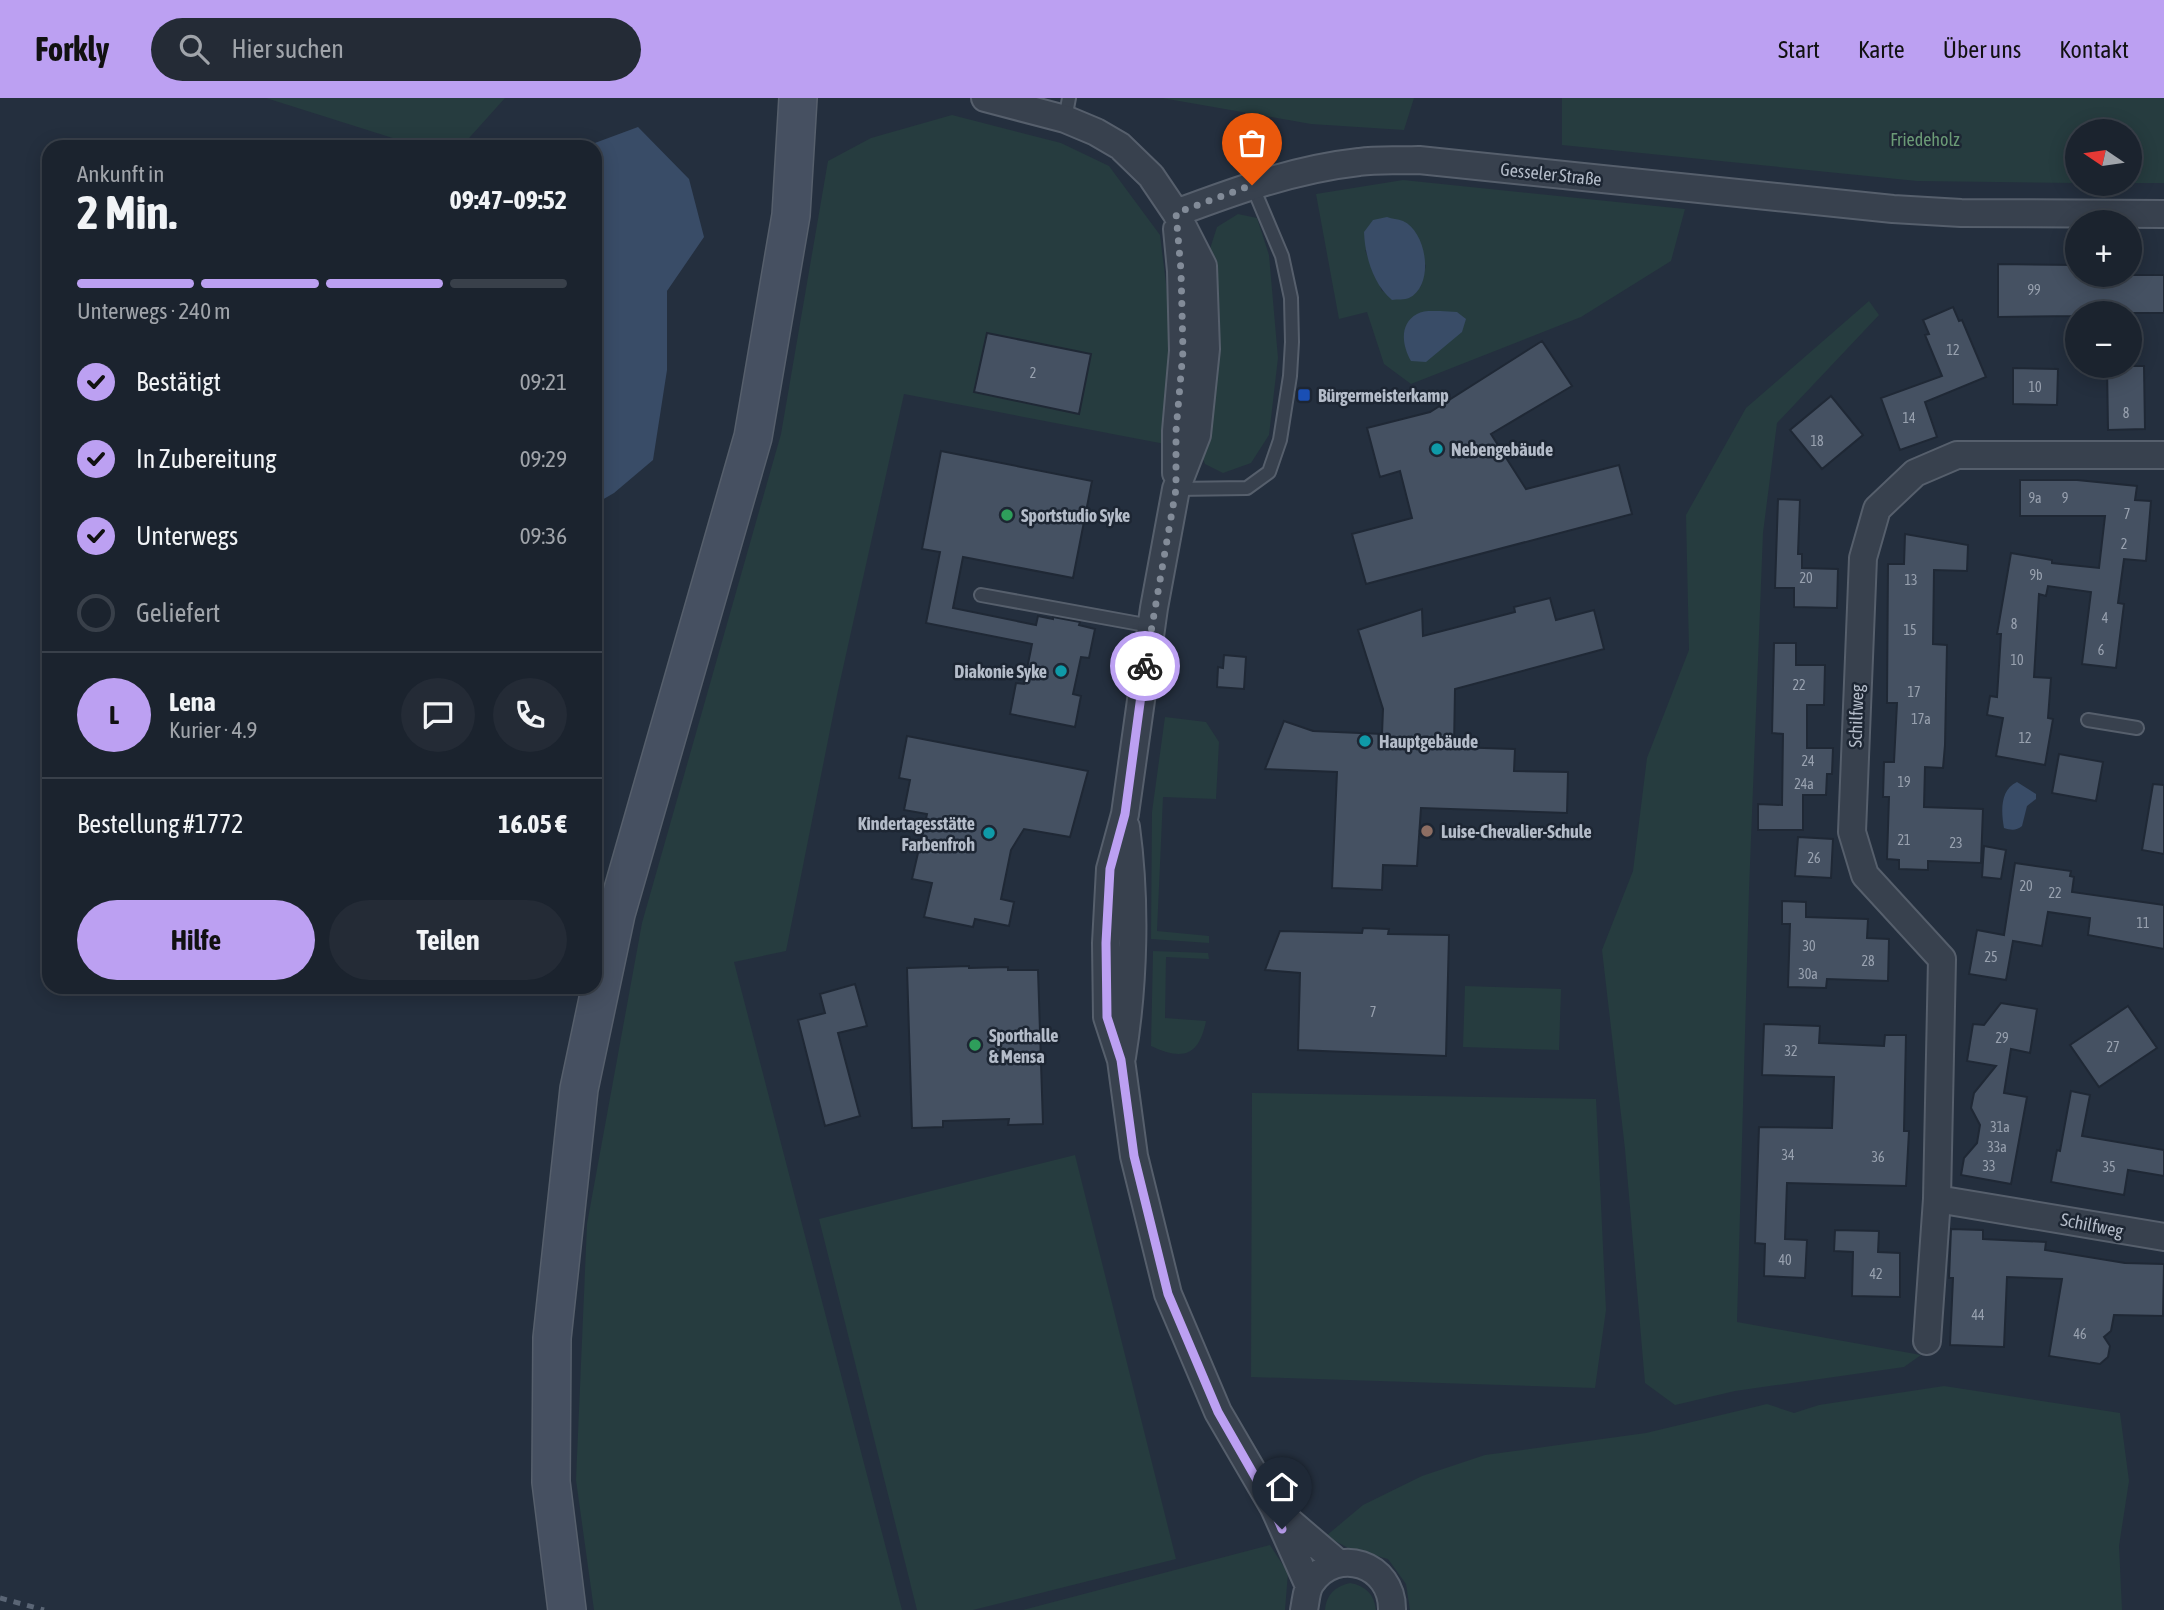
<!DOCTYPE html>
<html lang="de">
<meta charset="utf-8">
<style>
:root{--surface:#1b232e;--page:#242b36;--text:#f1f3f6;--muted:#a0a4aa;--line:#39404a;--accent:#bca0f2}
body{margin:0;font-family:"Asap Condensed",sans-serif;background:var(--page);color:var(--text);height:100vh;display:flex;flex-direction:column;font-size:26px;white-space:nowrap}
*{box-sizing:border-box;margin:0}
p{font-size:23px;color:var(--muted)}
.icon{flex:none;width:38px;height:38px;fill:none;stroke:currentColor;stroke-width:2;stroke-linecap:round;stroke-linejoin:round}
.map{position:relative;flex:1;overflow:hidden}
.sheet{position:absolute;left:42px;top:42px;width:560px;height:854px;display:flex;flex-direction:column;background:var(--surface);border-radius:21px;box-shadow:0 4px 18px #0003,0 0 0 2px var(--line)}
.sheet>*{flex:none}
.needle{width:46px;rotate:283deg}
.controls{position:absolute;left:2065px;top:21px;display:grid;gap:14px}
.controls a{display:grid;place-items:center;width:77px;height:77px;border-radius:50%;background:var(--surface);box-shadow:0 4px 18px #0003,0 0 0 2px var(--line);font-size:35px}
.pin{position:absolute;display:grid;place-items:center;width:60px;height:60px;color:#fff;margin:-72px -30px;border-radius:50% 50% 50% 0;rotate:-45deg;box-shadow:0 0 7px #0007}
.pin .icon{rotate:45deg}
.courier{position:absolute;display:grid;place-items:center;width:70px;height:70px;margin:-35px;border:5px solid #bca0f2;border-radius:50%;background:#fff;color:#222;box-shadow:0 2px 9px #0007}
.summary em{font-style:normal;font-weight:700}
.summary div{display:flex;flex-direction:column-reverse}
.summary{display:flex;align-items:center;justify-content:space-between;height:119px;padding:0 35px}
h1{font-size:46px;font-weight:700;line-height:52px}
.bar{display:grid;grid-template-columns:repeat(4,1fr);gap:10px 7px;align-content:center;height:84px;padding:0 35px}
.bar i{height:9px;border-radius:5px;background:var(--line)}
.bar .on{background:var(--accent)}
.bar p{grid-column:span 4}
.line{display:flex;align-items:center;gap:18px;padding:0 35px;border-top:2px solid var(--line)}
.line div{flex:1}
.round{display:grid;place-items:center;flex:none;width:74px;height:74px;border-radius:37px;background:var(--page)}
ol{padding:0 35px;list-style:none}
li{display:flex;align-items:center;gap:21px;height:77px}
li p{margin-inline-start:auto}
li .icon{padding:7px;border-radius:50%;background:var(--accent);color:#111;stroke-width:4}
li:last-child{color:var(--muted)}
li i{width:38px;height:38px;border:4px solid var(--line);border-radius:50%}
.primary-button{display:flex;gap:14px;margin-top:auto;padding:14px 35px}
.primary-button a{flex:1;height:80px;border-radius:42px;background:var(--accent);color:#111;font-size:28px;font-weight:700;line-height:80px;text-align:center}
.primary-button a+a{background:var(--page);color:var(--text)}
header{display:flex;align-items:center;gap:42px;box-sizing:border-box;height:98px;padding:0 35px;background:var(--accent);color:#111}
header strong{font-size:33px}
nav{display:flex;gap:38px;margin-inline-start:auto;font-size:24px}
.search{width:490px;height:63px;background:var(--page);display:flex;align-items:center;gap:18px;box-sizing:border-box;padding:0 24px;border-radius:38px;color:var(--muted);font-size:26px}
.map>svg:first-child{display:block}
.green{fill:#263c3f;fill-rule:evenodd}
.water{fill:#394c67}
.building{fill:#455162;stroke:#1f2835;stroke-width:2}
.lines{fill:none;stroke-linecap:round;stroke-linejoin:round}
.lane-casing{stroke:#565f6c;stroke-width:16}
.street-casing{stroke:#565f6c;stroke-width:30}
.secondary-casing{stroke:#565f6c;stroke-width:40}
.lane{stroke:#38414e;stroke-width:12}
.street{stroke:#38414e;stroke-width:26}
.secondary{stroke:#465061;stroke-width:37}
.rail{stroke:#5a6575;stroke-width:5;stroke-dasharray:7 7;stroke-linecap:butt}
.done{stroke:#828b98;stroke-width:7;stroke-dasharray:0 12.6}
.route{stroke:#bca0f2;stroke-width:9}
.transit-dot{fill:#1a4fb4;stroke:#1d2633;stroke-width:2.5}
.culture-dot{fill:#0f9aa8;stroke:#1d2633;stroke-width:2.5}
.leisure-dot{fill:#2e9e5b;stroke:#1d2633;stroke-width:2.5}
.education-dot{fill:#8d6e63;stroke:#1d2633;stroke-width:2.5}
.labels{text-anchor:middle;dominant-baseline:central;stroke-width:5;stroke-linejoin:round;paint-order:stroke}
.number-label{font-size:14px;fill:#98a1af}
.park-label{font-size:18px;fill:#6b9a76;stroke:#1d2633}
.street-label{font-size:18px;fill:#b4bcc9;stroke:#1d2633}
.poi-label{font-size:18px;font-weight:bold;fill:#b4bcc9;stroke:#1d2633;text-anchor:start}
</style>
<header>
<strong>Forkly</strong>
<div class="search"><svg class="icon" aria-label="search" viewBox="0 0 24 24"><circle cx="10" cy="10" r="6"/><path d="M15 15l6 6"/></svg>Hier suchen</div>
<nav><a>Start</a><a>Karte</a><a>Über uns</a><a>Kontakt</a></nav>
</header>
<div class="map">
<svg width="2164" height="1512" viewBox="0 0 2164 1512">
<rect width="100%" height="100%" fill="#242f3e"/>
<path class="green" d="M 266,0 L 505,0 L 461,49 L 421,49 Z
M 1162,0 L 1414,0 L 1404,32 L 1311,26 Z
M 1562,0 L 2164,0 L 2164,85 L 2130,85 L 2130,33 L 2077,33 L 2077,85 L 1917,83 L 1562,47 Z
M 952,17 L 1061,45 L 1109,68 L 1160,137 L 1170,218 L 1165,346 L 904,296 L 837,597 L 786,853 L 734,864 L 902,1512 L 594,1512 L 576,1382 L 587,1126 L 642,825 L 781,336 L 828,63 L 871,40 Z
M 1403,82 L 1685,111 L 1671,163 L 1581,219 L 1411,286 L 1384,266 L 1367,214 L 1339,221 L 1316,96 ZM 1365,152 L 1426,167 L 1421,188 L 1409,200 L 1382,193 Z
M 1238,116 L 1257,120 L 1269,157 L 1278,260 L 1269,337 L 1251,365 L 1223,375 L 1205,366 L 1201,356 L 1209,154 L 1217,129 Z
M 1869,203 L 1879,217 L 1777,325 L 1763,435 L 1749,792 L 1737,1224 L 1921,1257 L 1904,1269 L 1735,1293 L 1675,1307 L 1645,1285 L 1625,1051 L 1602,852 L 1633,773 L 1647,660 L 1689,552 L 1686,417 L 1746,310 Z
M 1165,619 L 1206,624 L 1219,644 L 1216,701 L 1163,699 L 1157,833 L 1209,838 L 1209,845 L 1151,841 L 1152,714 Z
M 1153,853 L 1208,855 L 1209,861 L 1166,859 L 1165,920 L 1206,923 C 1199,958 1183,963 1151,948 Z
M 1465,888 L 1561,891 L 1559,952 L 1463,949 Z
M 1252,995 L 1596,1001 L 1606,1212 L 1595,1290 L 1251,1279 Z
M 1075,1057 L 1176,1461 L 973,1512 L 917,1512 L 819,1121 Z
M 1944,1288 L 2120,1315 L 2129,1383 L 2119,1448 L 2122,1512 L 1410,1512 L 1406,1486 L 1388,1461 L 1350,1451 L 1326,1438 L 1363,1407 L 1422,1378 L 1485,1357 L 1646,1335 L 1767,1306 L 1794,1315 L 1819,1307 Z
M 1270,1447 L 1288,1475 L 1285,1512 L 1023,1512 Z
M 1350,1485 C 1366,1488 1374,1496 1376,1512 L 1325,1512 C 1326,1497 1335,1488 1350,1485 Z"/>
<path class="water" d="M 638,29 L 689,81 L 704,139 L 667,193 L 667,272 L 653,362 L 614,395 L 595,406 L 595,49 L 584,49 Z
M 1387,119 C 1392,121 1398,121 1403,123 C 1427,134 1435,187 1409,200 C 1405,202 1397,201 1392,202 C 1373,186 1365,158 1364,134 L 1373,122 Z
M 1440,213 L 1457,214 L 1466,221 L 1462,234 L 1426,264 L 1411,263 C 1402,247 1399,226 1417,216 C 1423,212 1433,213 1440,213 Z
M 2017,684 L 2036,696 L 2036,701 L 2027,708 L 2022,728 C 2016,733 2011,732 2004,730 C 2001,713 2000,692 2017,684 Z"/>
<path class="building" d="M 1998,166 L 2077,167 L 2077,177 L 2164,177 L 2164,215 L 2077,215 L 2077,218 L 1998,219 Z
M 1953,209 L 1959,223 L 1962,222 L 1986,279 L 1925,304 L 1937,339 L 1900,352 L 1881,300 L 1942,278 L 1925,237 L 1929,236 L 1923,222 Z
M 987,235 L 1091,256 L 1079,316 L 974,294 Z
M 1542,243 L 1572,288 L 1491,336 L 1526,391 L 1619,367 L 1632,416 L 1366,486 L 1352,436 L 1412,420 L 1400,373 L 1380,379 L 1367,330 L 1430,314 Z
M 2107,268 L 2144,268 L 2145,331 L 2108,332 Z
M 2013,270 L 2058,271 L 2057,307 L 2013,306 Z
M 1831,298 L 1863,337 L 1822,371 L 1790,332 Z
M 941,353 L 1092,383 L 1073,480 L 963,459 L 953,510 L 1036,527 L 1038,518 L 1053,521 L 1053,519 L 1080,524 L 1079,527 L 1095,531 L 1089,560 L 1081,559 L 1073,596 L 1081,598 L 1075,629 L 1010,616 L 1016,585 L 1024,586 L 1032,546 L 926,525 L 940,454 L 922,451 Z
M 2020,382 L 2077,382 L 2137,388 L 2135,402 L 2151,403 L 2146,463 L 2124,461 L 2118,505 L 2124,506 L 2116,570 L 2082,566 L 2091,494 L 2048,488 L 2046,498 L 2039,496 L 2034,579 L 2051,580 L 2048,620 L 2053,621 L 2045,667 L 1996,658 L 2003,620 L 1987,617 L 1990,598 L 1997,599 L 2001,536 L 1997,536 L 2011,455 L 2052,462 L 2052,465 L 2099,470 L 2105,418 L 2020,418 Z
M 1778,401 L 1800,402 L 1798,456 L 1802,456 L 1802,470 L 1838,471 L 1837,510 L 1794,509 L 1794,490 L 1775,490 Z
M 1905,436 L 1968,447 L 1967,473 L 1934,472 L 1933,546 L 1947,547 L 1945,647 L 1943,670 L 1925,669 L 1924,709 L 1983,711 L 1981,765 L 1928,763 L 1928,772 L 1899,771 L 1899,762 L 1887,761 L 1889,699 L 1883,699 L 1884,664 L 1894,664 L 1897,605 L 1887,605 L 1888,466 L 1904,466 Z
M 1550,500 L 1556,522 L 1594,512 L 1604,551 L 1455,591 L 1454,649 L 1515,651 L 1514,673 L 1568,674 L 1567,715 L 1421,710 L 1417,768 L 1383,767 L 1382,792 L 1332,790 L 1337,674 L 1265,671 L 1284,623 L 1313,633 L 1382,636 L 1383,611 L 1358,532 L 1422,511 L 1423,538 L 1515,514 L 1514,509 Z
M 1774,545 L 1796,545 L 1796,567 L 1825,567 L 1824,607 L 1807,607 L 1807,650 L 1833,650 L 1832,676 L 1827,676 L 1826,697 L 1803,697 L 1803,732 L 1758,732 L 1758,706 L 1782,707 L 1783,636 L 1772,635 Z
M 1224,557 L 1246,559 L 1244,591 L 1217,589 L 1218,569 L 1223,570 Z
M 907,638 L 1088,673 L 1070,739 L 1024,731 L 1011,752 L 1001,801 L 1014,804 L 1009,828 L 975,821 L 973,829 L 924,819 L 932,785 L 912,781 L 927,716 L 904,712 L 910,682 L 899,680 Z
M 2059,656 L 2103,664 L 2096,703 L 2052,695 Z
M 2153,686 L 2164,687 L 2164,756 L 2142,752 Z
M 1798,739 L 1833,741 L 1831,780 L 1795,778 Z
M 1984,748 L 2006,752 L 2001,781 L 1982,779 Z
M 2015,765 L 2071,773 L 2070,778 L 2074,779 L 2072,794 L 2164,807 L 2164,851 L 2088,837 L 2090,820 L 2048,814 L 2042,848 L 2013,843 L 2006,882 L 1969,876 L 1977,832 L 2004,837 Z
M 1782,803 L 1806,804 L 1806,819 L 1868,821 L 1867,840 L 1889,841 L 1888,883 L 1827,881 L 1826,890 L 1788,889 L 1790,826 L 1782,826 Z
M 1363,830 L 1389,831 L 1388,836 L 1449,837 L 1446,958 L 1298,952 L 1300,875 L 1265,872 L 1280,833 L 1362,835 Z
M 969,868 L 969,870 L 1008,869 L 1008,872 L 1038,872 L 1043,1026 L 1008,1027 L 1009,1021 L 943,1023 L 943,1029 L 912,1030 L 907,870 Z
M 855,886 L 867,928 L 838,935 L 860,1018 L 825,1028 L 798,922 L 825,915 L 820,896 Z
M 2001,905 L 2037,911 L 2030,955 L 2011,951 L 2004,995 L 2027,999 L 2011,1086 L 1961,1077 L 1964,1060 L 1977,1045 L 1980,1027 L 1971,1010 L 1974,995 L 1996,968 L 1967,963 L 1973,926 L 1984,927 Z
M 2128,908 L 2157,950 L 2099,989 L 2070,947 Z
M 1764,926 L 1820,928 L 1819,945 L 1884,948 L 1885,937 L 1906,937 L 1904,1033 L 1909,1033 L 1906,1088 L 1787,1085 L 1785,1141 L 1807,1142 L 1805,1180 L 1764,1178 L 1765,1146 L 1755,1145 L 1759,1029 L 1832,1030 L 1834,979 L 1762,977 Z
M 2071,993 L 2090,997 L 2082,1038 L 2164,1052 L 2164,1078 L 2128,1072 L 2124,1097 L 2051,1084 L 2057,1052 L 2060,1053 Z
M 1951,1131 L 1983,1132 L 1983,1141 L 2046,1144 L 2045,1152 L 2125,1165 L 2164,1166 L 2163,1218 L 2114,1217 L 2111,1233 L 2104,1239 L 2110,1248 L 2108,1259 L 2100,1266 L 2049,1258 L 2062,1181 L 2007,1179 L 2004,1249 L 1950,1247 L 1953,1180 L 1949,1180 Z
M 1835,1132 L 1879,1133 L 1878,1154 L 1900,1155 L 1900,1199 L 1852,1198 L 1853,1154 L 1834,1153 Z"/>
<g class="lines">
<g class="lane-casing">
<path id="lane" d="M 1065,21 L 1069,0
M 1176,391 L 1247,390 L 1269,374 L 1280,342 L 1290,278 L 1292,244 L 1291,200 L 1282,158 L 1252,87
M 981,497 L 1151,528
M 2088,622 L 2137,630"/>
</g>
<g class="street-casing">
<path id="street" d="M 985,0 L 1065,21 L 1096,34 L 1120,48 L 1151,78 L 1176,115 L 1203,168 L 1206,251 L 1197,337 L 1176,391 L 1154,510 L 1125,716 L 1110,771 L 1106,845 L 1107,919 L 1121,962 L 1134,1058 L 1168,1196 L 1218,1314 L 1274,1410 L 1309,1488
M 1176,115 C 1235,93 1295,71 1359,64 C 1379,61 1399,63 1419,62 L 1893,111 L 1961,115 L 2164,116
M 1176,375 L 1176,333 L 1183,253 L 1181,173 L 1177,131
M 1122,959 C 1134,885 1136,802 1126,729
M 1937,1101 L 2164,1139
M 1927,1243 L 1937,1101 L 1942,861 L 1865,777 L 1852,734 L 1863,460 L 1877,411 L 1915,375 L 1957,357 L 2164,357
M 1276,1412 L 1338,1465
M 1304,1512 C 1306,1503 1306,1492 1311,1485 C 1337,1447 1393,1466 1392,1512"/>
</g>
<g class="secondary-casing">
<path id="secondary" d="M 567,1512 L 551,1384 L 552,1240 L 579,991 L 616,816 L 753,339 L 791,117 L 798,0"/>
</g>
<use href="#lane" class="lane"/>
<use href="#street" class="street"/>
<use href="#secondary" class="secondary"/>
<path class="rail" d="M 0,1500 L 44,1512"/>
</g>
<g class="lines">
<path class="done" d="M 1145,568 L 1176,391 L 1176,333 L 1183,253 L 1181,173 L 1176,115 L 1252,87"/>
<path class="route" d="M 1145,568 L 1125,716 L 1110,771 L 1106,845 L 1107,919 L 1121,962 L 1134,1058 L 1168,1196 L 1218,1314 L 1273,1410 L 1282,1431"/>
</g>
<rect class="transit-dot" x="1297" y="290" width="14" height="14" rx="3.5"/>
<g class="culture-dot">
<circle cx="1437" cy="351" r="7"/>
<circle cx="1061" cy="573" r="7"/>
<circle cx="1365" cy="643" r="7"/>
<circle cx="989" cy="735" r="7"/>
</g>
<g class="leisure-dot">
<circle cx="1007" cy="417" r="7"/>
<circle cx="975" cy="947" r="7"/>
</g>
<circle class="education-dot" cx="1427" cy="733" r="7"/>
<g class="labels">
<g class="number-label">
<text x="2034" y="192">99</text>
<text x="1953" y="252">12</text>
<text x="1033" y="275">2</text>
<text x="2035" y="289">10</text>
<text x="2126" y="315">8</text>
<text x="1909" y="320">14</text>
<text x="1817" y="343">18</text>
<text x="2035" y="400">9a</text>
<text x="2065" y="400">9</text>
<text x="2127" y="416">7</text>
<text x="2124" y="446">2</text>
<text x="2036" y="477">9b</text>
<text x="1806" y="480">20</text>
<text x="1911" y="482">13</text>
<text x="2105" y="520">4</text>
<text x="2014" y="526">8</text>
<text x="1910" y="532">15</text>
<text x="2101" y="552">6</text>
<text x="2017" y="562">10</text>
<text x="1799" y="587">22</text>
<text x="1914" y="594">17</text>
<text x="1921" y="621">17a</text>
<text x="2025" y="640">12</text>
<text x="1808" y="663">24</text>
<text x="1904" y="684">19</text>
<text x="1804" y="686">24a</text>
<text x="1904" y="742">21</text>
<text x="1956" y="745">23</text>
<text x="1814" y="760">26</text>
<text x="2026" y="788">20</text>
<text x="2055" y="795">22</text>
<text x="2143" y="825">11</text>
<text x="1809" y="848">30</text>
<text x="1991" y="859">25</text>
<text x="1868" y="863">28</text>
<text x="1808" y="876">30a</text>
<text x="1373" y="914">7</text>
<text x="2002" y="940">29</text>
<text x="2113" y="949">27</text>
<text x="1791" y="953">32</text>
<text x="2000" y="1029">31a</text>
<text x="1997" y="1049">33a</text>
<text x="1788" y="1057">34</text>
<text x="1878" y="1059">36</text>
<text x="1989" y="1068">33</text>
<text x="2109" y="1069">35</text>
<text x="1785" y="1162">40</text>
<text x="1876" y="1176">42</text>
<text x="1978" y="1217">44</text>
<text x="2080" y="1236">46</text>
</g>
<g class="park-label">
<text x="1925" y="41">Friedeholz</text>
</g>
<g class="street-label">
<text transform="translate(1551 76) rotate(6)">Gesseler Straße</text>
<text transform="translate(1856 618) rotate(-88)">Schilfweg</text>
<text transform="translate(2092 1127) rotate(11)">Schilfweg</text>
</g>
<g class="poi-label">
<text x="1318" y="297">Bürgermeisterkamp</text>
<text x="1451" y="351">Nebengebäude</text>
<text x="1021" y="417">Sportstudio Syke</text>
<text x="1047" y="573" text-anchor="end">Diakonie Syke</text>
<text x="1379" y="643">Hauptgebäude</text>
<text x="975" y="725" text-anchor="end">Kindertagesstätte<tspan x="975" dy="21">Farbenfroh</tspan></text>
<text x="1441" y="733">Luise-Chevalier-Schule</text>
<text x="989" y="937">Sporthalle<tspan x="989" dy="21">&amp; Mensa</tspan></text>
</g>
</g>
</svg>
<div class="controls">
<a><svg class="needle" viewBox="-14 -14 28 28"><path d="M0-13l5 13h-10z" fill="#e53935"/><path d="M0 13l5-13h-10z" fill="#a0a4aa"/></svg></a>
<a>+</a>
<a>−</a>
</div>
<div class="pin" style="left:1252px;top:87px;background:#ea580c"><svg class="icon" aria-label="bag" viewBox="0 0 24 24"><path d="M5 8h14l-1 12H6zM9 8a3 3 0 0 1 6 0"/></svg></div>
<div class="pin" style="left:1282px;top:1431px;background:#1f2937"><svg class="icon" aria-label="home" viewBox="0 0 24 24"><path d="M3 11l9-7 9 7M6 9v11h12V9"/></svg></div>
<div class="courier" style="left:1145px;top:568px"><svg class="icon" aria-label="bike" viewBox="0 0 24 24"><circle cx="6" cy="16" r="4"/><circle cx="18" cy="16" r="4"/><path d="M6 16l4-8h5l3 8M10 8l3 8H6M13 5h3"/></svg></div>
<section class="sheet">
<div class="summary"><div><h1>2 Min.</h1><p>Ankunft in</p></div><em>09:47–09:52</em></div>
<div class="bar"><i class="on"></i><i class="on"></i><i class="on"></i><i></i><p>Unterwegs · 240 m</p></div>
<ol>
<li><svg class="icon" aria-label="check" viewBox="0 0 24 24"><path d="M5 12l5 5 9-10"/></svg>Bestätigt<p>09:21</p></li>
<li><svg class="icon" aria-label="check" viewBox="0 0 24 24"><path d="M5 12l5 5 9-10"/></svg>In Zubereitung<p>09:29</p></li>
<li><svg class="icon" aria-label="check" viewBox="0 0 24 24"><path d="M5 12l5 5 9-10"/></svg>Unterwegs<p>09:36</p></li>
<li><i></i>Geliefert</li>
</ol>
<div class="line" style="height:126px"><b class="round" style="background:var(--accent);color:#111">L</b><div><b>Lena</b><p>Kurier · 4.9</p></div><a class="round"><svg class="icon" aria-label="chat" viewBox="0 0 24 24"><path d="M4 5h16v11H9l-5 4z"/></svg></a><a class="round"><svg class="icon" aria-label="phone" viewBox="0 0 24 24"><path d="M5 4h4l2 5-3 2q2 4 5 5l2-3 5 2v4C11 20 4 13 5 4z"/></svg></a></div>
<div class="line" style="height:91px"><div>Bestellung #1772</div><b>16.05 €</b></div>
<div class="primary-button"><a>Hilfe</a><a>Teilen</a></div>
</section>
</div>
